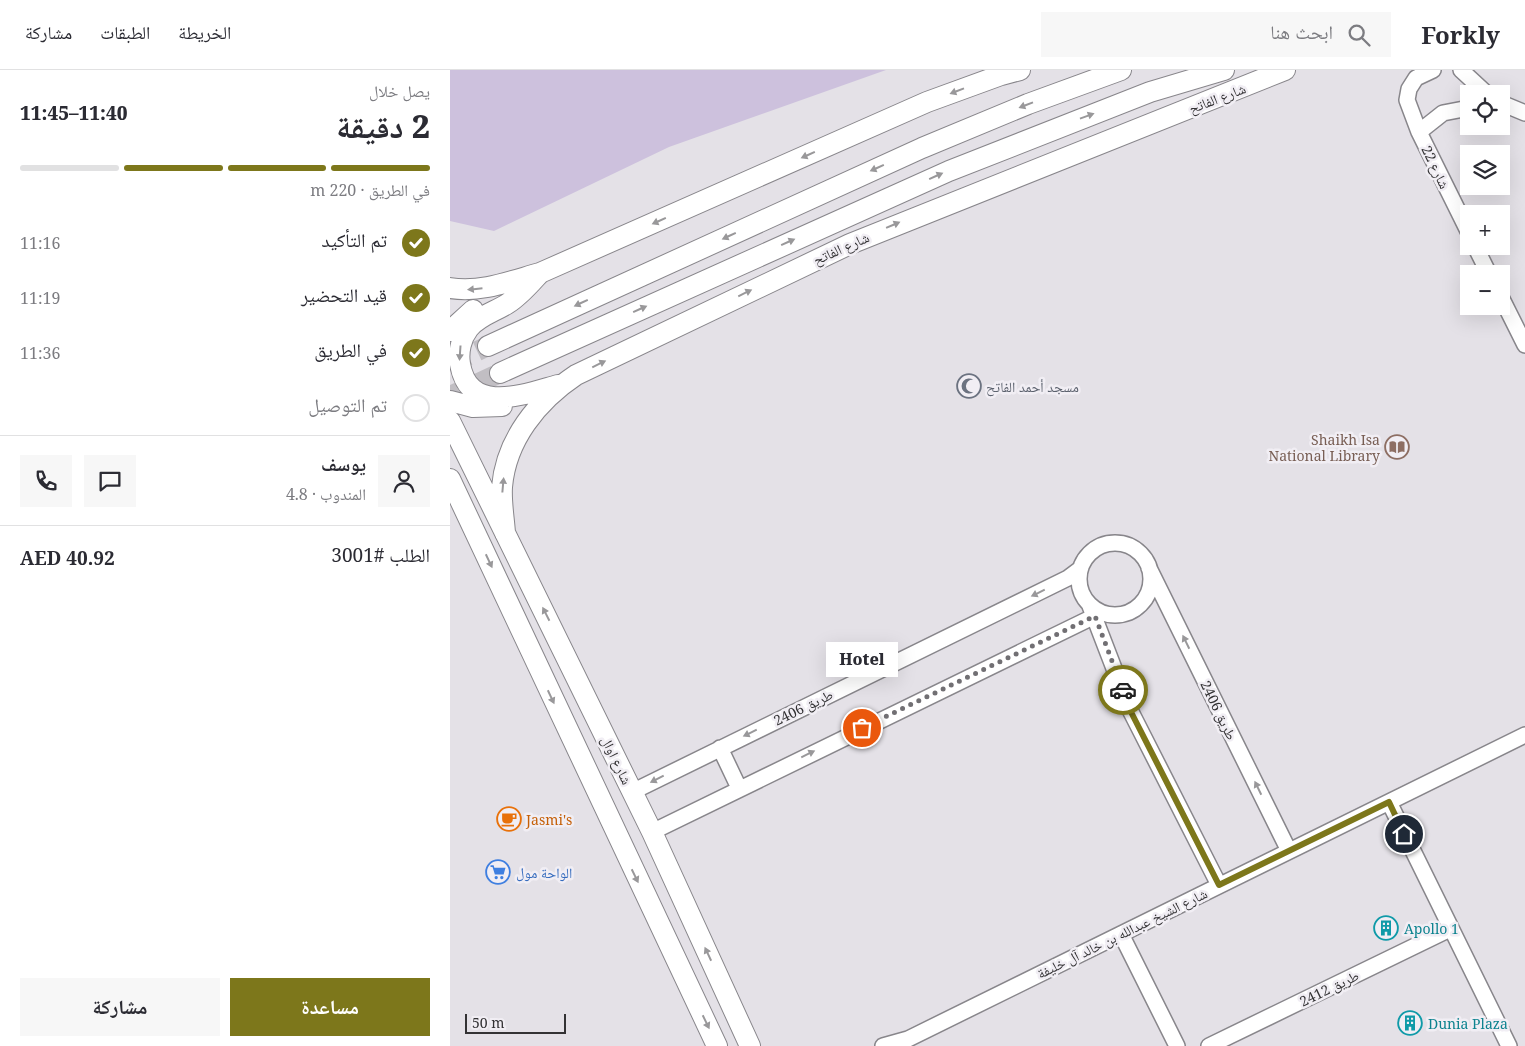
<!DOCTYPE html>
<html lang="ar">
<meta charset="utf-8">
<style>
:root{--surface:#fff;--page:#f7f7f7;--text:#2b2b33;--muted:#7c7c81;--line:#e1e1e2;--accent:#7d771b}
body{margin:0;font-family:"Noto Serif","Noto Naskh Arabic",serif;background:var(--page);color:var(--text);direction:rtl;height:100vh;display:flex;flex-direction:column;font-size:19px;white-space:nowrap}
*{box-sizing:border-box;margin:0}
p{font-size:16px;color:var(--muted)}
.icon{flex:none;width:28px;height:28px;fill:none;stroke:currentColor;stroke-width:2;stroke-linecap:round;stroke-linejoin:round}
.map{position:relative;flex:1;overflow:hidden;direction:ltr}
.sheet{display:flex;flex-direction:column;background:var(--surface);width:450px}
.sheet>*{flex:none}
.tools{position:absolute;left:1010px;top:15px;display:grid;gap:10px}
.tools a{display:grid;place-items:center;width:50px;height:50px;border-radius:0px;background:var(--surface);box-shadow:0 5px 20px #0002;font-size:25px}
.scale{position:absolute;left:15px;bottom:12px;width:101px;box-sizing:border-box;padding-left:5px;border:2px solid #333234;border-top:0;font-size:14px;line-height:18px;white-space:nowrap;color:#333234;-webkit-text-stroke:4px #f1eef4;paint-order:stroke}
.pin{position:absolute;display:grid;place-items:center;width:42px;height:42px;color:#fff;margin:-21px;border:2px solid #fff;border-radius:50%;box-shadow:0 1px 5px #0007}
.courier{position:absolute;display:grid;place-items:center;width:50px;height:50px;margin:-25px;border:4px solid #7d771b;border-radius:50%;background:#fff;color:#222;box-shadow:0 1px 6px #0007}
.bubble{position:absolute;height:35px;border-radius:0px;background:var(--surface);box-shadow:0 5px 20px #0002;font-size:16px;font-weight:800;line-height:35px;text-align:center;direction:rtl}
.summary em{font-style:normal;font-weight:800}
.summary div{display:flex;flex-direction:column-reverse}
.summary{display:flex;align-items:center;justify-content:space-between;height:85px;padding:0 20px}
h1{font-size:32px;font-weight:800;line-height:38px}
.bar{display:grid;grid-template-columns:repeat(4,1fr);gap:8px 5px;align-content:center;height:60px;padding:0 20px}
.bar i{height:6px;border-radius:4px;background:var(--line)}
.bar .current{background:var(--accent)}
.bar p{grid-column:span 4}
.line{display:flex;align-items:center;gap:12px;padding:0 20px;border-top:1px solid var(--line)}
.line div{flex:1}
.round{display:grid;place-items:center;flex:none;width:52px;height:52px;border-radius:0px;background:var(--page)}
ol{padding:0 20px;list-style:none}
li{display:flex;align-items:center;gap:15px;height:55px}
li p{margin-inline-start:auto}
li .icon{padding:5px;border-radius:50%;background:var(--accent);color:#fff;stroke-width:4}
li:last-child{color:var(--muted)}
li i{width:28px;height:28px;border:2px solid var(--line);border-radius:50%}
.button{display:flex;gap:10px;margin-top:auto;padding:10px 20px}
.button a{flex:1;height:58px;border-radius:0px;background:var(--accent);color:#fff;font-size:20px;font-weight:800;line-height:58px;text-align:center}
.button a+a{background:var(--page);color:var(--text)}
header{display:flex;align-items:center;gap:30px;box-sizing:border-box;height:70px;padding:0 25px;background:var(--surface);border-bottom:1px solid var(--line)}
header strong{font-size:24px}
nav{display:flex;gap:28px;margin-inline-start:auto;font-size:18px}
.search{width:350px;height:45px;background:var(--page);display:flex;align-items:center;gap:12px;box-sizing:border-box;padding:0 18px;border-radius:0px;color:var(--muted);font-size:19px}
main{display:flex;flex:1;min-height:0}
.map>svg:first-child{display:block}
.green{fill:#cdc1dd}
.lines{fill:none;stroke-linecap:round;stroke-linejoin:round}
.major-tunnel{stroke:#c1bec3;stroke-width:20;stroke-dasharray:20 10;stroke-linecap:butt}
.minor-casing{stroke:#88868b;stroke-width:18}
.major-casing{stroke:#88868b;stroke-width:22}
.minor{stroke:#fff;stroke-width:15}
.major{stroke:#fff;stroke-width:20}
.oneway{fill:#99989a}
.done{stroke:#716f73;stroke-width:5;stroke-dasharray:0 9}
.route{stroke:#7d771b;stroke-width:6}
.labels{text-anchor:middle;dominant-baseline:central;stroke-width:5;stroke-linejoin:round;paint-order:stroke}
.street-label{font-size:14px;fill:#333234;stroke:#f1eef4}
.worship-label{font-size:14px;fill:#5b616d;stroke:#f1eef4;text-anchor:start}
.education-label{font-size:14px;fill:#785e54;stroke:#f1eef4;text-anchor:end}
.food-label{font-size:14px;fill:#c56008;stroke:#f1eef4;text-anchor:start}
.shop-label{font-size:14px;fill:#366cbe;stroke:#f1eef4;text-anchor:start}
.culture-label{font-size:14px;fill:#0d838f;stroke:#f1eef4;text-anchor:start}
</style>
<header>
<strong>Forkly</strong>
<div class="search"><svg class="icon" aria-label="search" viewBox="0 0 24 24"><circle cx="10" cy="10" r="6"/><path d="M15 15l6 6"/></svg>ابحث هنا</div>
<nav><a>الخريطة</a><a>الطبقات</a><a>مشاركة</a></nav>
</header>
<main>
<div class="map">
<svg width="1075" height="976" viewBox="0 0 1075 976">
<rect width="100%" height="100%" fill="#e4e1e7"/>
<path class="green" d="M 0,0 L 436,0 L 219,77 L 44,161 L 0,151 Z"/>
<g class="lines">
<path class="major-tunnel" d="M 0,294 L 38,276
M 0,326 L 50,303"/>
<g class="minor-casing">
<path id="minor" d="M 983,0 L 966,8 L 959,19 L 957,30 L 969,62 L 1019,163
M 1011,0 L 1037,24
M 1051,33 L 1075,43
M 969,62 L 993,43 L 1019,38
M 1025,176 L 1039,204
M 1051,227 L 1075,275
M629 509a36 36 0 1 1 72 0a36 36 0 1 1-72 0Z
M 699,498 L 839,781
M 640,536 L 680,640 L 769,815
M 270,678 L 289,718
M 182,722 L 618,508 L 630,499
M 939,732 L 1059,976
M 202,762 L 651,543
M 671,864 L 727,976
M 433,976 L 458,969 L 1075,665
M 759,976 L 1000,859"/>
</g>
<g class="major-casing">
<path id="major" d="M 90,203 C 80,214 70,226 57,234 C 44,242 29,246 19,258 C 11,268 8,282 10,294 C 19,346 75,324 108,315
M 0,218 C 31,223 61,211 90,203 L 477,32 L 551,5 L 570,0
M 0,261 L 23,240
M 38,276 L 472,78 L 578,34 L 671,0
M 50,303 L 499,101 L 700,22 L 774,0
M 0,331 L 23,337 L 52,336
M 0,351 L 202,762 L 300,976
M 0,409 L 267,976
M 55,463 C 54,448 51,432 52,417 C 56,370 87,331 126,305 L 400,174 L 835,0"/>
</g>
<use href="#minor" class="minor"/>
<use href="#major" class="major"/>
</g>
<defs><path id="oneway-solid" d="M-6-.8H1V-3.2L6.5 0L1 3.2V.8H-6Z" transform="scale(1.25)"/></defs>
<g class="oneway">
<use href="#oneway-solid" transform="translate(507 21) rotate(159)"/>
<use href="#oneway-solid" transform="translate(576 35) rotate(159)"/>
<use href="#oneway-solid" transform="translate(637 46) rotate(-20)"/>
<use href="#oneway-solid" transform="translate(358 85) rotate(156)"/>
<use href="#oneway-solid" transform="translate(427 98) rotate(156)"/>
<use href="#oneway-solid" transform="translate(486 106) rotate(-24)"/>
<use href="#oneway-solid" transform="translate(209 151) rotate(156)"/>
<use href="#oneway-solid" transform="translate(443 155) rotate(-23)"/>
<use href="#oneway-solid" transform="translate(279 166) rotate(155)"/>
<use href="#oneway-solid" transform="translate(338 172) rotate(-24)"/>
<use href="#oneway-solid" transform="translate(25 219) rotate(174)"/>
<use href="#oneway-solid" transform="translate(295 223) rotate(-26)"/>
<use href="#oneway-solid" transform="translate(131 233) rotate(155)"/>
<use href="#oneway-solid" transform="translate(190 239) rotate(-24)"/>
<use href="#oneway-solid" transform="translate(10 283) rotate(94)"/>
<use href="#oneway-solid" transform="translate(149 294) rotate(-26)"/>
<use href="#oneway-solid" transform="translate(53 415) rotate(-85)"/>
<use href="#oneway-solid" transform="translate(39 491) rotate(65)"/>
<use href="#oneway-solid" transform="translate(588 523) rotate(154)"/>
<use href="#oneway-solid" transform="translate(96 544) rotate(-117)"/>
<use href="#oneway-solid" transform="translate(736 572) rotate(-116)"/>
<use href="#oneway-solid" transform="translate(101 627) rotate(65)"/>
<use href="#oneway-solid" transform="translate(300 663) rotate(154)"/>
<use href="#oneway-solid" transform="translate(358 684) rotate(-26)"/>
<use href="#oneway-solid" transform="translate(207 709) rotate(153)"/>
<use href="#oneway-solid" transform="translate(808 718) rotate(-116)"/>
<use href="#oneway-solid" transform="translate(185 806) rotate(64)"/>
<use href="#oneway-solid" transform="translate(258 884) rotate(-115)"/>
<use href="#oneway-solid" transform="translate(256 952) rotate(64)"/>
</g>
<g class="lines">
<path class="done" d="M 412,658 L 645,546 L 673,620"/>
<path class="route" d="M 673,620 L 680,640 L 769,815 L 939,732 L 954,764"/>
</g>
<defs>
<g id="mosque-ring" transform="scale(1.25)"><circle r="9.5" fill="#f1eef4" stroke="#6b7280" stroke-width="1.5"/><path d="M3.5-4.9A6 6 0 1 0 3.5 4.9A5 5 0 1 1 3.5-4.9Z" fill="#6b7280"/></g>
<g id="library-ring" transform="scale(1.25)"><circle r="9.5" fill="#f1eef4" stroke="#8d6e63" stroke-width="1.5"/><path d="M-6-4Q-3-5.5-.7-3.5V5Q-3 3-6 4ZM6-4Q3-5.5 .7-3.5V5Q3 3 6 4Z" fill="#8d6e63"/></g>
<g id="cafe-ring" transform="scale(1.25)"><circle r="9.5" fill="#f1eef4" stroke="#e8710a" stroke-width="1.5"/><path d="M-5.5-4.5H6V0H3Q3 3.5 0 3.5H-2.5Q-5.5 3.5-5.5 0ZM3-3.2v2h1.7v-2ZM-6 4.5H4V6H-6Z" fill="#e8710a"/></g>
<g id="supermarket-ring" transform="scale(1.25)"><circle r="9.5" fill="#f1eef4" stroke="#3f7fe0" stroke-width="1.5"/><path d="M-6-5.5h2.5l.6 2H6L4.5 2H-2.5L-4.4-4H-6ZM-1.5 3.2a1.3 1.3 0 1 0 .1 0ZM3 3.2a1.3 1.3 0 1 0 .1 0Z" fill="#3f7fe0"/></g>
<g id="building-ring" transform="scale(1.25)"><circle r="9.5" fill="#f1eef4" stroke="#0f9aa8" stroke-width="1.5"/><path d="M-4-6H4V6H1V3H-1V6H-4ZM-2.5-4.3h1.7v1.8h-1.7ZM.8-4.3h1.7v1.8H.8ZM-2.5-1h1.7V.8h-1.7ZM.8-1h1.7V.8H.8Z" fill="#0f9aa8"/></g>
</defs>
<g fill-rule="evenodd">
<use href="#mosque-ring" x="519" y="316"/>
<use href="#library-ring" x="947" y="377"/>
<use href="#cafe-ring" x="59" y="749"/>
<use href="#supermarket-ring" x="48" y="802"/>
<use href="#building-ring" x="936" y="858"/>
<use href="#building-ring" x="960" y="953"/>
</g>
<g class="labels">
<g class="street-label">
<text transform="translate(767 28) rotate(-21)">شارع الفاتح</text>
<text transform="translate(986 97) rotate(64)">شارع 22</text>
<text transform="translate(391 178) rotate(-24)">شارع الفاتح</text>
<text transform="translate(353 637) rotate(-26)">طريق 2406</text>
<text transform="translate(769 640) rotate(64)">طريق 2406</text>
<text transform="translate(167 690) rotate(64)">شارع اوال</text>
<text transform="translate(672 863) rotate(-26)">شارع الشيخ عبدالله بن خالد آل خليفة</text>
<text transform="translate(879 918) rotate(-26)">طريق 2412</text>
</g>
<g class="worship-label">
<text x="536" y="316">مسجد أحمد الفاتح</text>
</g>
<g class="education-label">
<text x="930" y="369">Shaikh Isa<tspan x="930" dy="16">National Library</tspan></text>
</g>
<g class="food-label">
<text x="76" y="749">Jasmi's</text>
</g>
<g class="shop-label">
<text x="66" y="802">الواحة مول</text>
</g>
<g class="culture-label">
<text x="954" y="858">Apollo 1</text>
<text x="978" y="953">Dunia Plaza</text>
</g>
</g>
</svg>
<div class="tools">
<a><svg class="icon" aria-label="locate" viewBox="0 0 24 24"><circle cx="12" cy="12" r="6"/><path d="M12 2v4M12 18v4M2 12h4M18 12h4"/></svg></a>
<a><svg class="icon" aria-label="layers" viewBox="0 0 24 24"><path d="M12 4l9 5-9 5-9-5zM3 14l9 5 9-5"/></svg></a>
<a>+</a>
<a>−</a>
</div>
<div class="scale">50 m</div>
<div class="pin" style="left:412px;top:658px;background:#ea580c"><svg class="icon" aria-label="bag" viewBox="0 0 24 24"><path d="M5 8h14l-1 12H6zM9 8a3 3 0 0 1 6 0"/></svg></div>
<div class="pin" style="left:954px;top:764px;background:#1f2937"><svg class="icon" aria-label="home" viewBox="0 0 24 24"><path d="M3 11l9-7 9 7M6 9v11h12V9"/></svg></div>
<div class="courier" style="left:673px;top:620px"><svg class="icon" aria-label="car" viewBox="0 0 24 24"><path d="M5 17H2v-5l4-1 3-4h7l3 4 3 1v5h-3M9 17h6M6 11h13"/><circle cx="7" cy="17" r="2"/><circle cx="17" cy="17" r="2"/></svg></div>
<div class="bubble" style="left:376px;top:572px;width:72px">Hotel</div>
</div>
<section class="sheet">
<div class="summary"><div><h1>2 دقيقة</h1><p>يصل خلال</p></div><em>11:40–11:45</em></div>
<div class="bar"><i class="current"></i><i class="current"></i><i class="current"></i><i></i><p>في الطريق · 220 m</p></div>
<ol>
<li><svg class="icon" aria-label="check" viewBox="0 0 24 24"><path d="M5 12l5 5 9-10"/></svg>تم التأكيد<p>11:16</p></li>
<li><svg class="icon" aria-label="check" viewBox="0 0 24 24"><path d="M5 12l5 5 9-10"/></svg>قيد التحضير<p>11:19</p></li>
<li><svg class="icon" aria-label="check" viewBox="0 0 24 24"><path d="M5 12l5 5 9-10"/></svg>في الطريق<p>11:36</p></li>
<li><i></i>تم التوصيل</li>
</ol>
<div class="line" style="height:90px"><a class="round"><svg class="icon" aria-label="person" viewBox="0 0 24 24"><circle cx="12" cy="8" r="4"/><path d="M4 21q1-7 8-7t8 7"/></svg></a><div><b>يوسف</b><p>المندوب · 4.8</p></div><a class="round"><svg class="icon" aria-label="chat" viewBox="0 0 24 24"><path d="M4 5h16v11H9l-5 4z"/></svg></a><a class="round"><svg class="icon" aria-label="phone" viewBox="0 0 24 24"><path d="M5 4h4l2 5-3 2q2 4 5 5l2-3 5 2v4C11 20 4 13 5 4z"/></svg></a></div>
<div class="line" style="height:65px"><div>الطلب #3001</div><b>AED 40.92</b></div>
<div class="button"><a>مساعدة</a><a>مشاركة</a></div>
</section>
</main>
